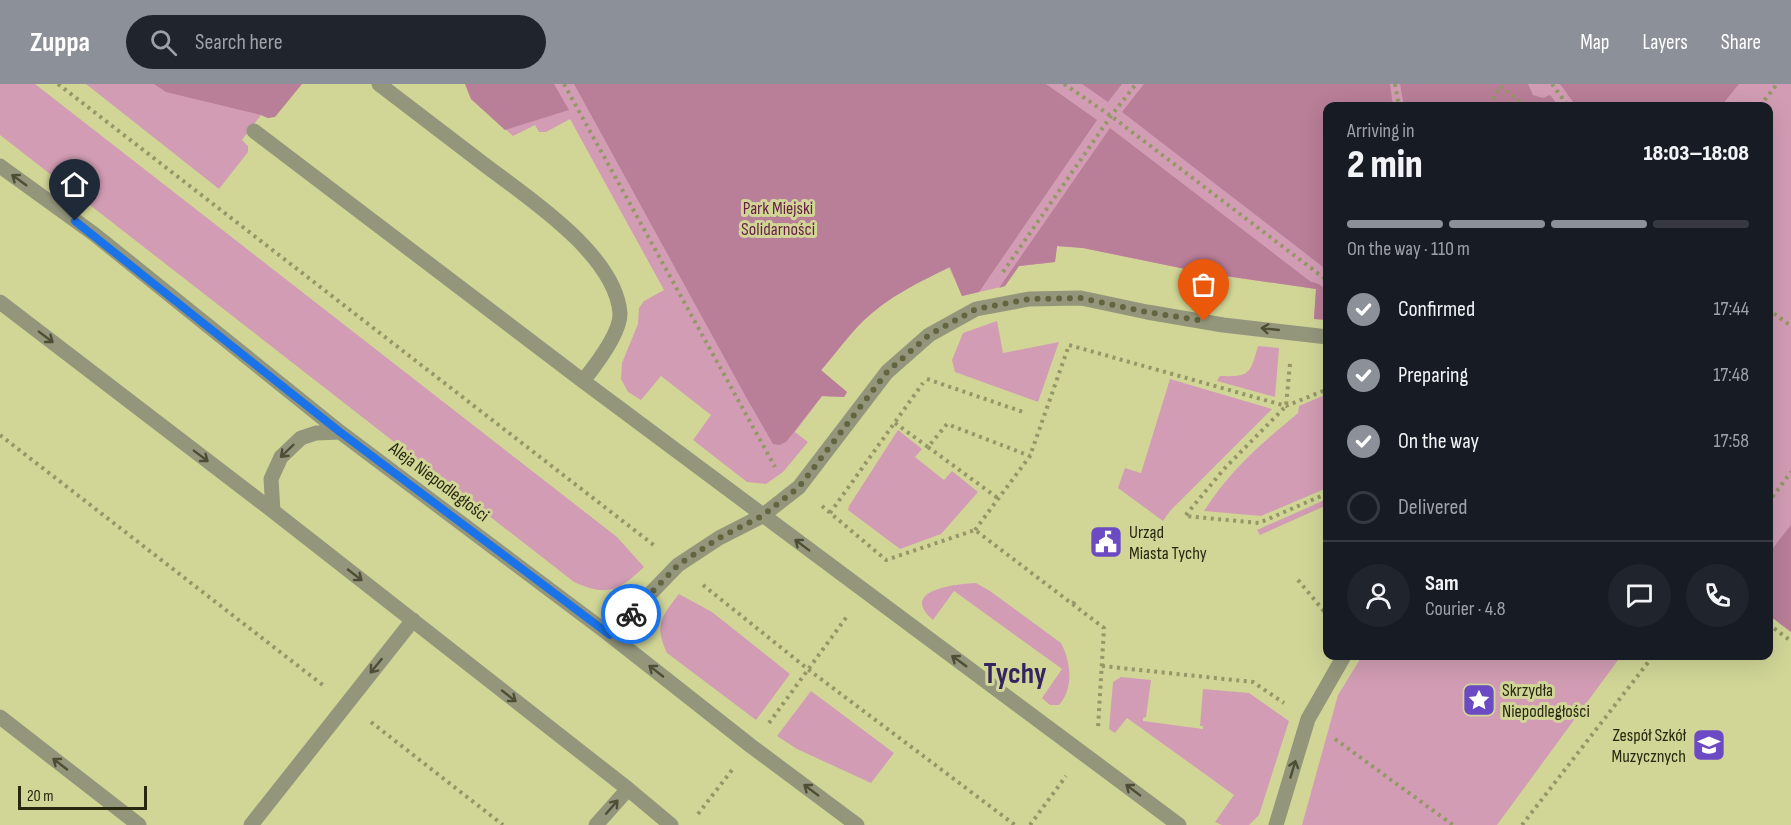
<!DOCTYPE html>
<meta charset="utf-8">
<style>
:root{--surface:#171b24;--page:#20242c;--text:#f1f3f6;--muted:#9ea1a6;--line:#363941;--accent:#8c9099}
body{margin:0;font-family:"Sofia Sans Condensed",sans-serif;background:var(--page);color:var(--text);height:100vh;display:flex;flex-direction:column;font-size:22px;white-space:nowrap}
*{box-sizing:border-box;margin:0}
p{font-size:20px;color:var(--muted)}
.icon{flex:none;width:33px;height:33px;fill:none;stroke:currentColor;stroke-width:2;stroke-linecap:round;stroke-linejoin:round}
.map{position:relative;flex:1;overflow:hidden}
.details{position:absolute;left:1323px;top:18px;width:450px;height:558px;display:flex;flex-direction:column;background:var(--surface);border-radius:12px;box-shadow:0 6px 24px #0002}
.details>*{flex:none}
.scale{position:absolute;left:18px;bottom:15px;width:129px;box-sizing:border-box;padding-left:6px;border:3px solid #27280f;border-top:0;font-size:16px;line-height:21px;white-space:nowrap;color:#27280f;-webkit-text-stroke:4px #d1d697;paint-order:stroke}
.pin{position:absolute;display:grid;place-items:center;width:51px;height:51px;color:#fff;margin:-62px -26px;border-radius:50% 50% 50% 0;rotate:-45deg;box-shadow:0 0 6px #0007}
.pin .icon{rotate:45deg}
.courier{position:absolute;display:grid;place-items:center;width:60px;height:60px;margin:-30px;border:4px solid #1a73e8;border-radius:50%;background:#fff;color:#222;box-shadow:0 2px 8px #0007}
.headline em{font-style:normal;font-weight:800}
.headline div{display:flex;flex-direction:column-reverse}
.headline{display:flex;align-items:center;justify-content:space-between;height:102px;padding:0 24px}
h1{font-size:39px;font-weight:800;line-height:45px}
.bar{display:grid;grid-template-columns:repeat(4,1fr);gap:9px 6px;align-content:center;height:72px;padding:0 24px}
.bar i{height:8px;border-radius:4px;background:var(--line)}
.bar .on{background:var(--accent)}
.bar p{grid-column:span 4}
.line{display:flex;align-items:center;gap:15px;padding:0 24px;border-top:2px solid var(--line)}
.line div{flex:1}
.round{display:grid;place-items:center;flex:none;width:63px;height:63px;border-radius:32px;background:var(--page)}
ol{padding:0 24px;list-style:none}
li{display:flex;align-items:center;gap:18px;height:66px}
li p{margin-inline-start:auto}
li .icon{padding:6px;border-radius:50%;background:var(--accent);color:#fff;stroke-width:4}
li:last-child{color:var(--muted)}
li i{width:33px;height:33px;border:3px solid var(--line);border-radius:50%}
header{display:flex;align-items:center;gap:36px;box-sizing:border-box;height:84px;padding:0 30px;background:var(--accent);color:#fff}
header strong{font-size:28px}
nav{display:flex;gap:33px;margin-inline-start:auto;font-size:21px}
.search{width:420px;height:54px;background:var(--page);display:flex;align-items:center;gap:15px;box-sizing:border-box;padding:0 21px;border-radius:33px;color:var(--muted);font-size:22px}
.map>svg:first-child{display:block}
.green{fill:#d29db4}
.forest{fill:#b97e98}
.lines{fill:none;stroke-linecap:round;stroke-linejoin:round}
.path{stroke:#949766;stroke-width:4;stroke-dasharray:3 4.5;stroke-linecap:butt}
.service{stroke:#94967c;stroke-width:15}
.minor{stroke:#94967c;stroke-width:15}
.tertiary{stroke:#94967c;stroke-width:15}
.oneway{stroke:#4d4e35}
.done{stroke:#62653f;stroke-width:6;stroke-dasharray:0 10.8}
.route{stroke:#1a73e8;stroke-width:8}
.labels{text-anchor:middle;dominant-baseline:central;stroke-width:6;stroke-linejoin:round;paint-order:stroke}
.park-label{font-size:18px;fill:#661e45;stroke:#d1d697}
.street-label{font-size:18px;fill:#27280f;stroke:#d1d697}
.poi-label{font-size:18px;fill:#27280f;stroke:#d1d697;text-anchor:start}
.town-label{font-size:30px;font-weight:bold;fill:#342560;stroke:#d1d697}
</style>
<header>
<strong>Zuppa</strong>
<div class="search"><svg class="icon" aria-label="search" viewBox="0 0 24 24"><circle cx="10" cy="10" r="6"/><path d="M15 15l6 6"/></svg>Search here</div>
<nav><a>Map</a><a>Layers</a><a>Share</a></nav>
</header>
<div class="map">
<svg width="1791" height="741" viewBox="0 0 1791 741">
<rect width="100%" height="100%" fill="#d1d697"/>
<path class="green" d="M 0,0 L 35,0 L 617,453 L 644,483 C 619,507 607,513 574,498 L 0,51 Z
M 86,0 L 301,0 L 268,34 L 261,31 L 242,56 L 248,62 L 248,68 L 219,105 Z
M 465,0 L 1791,0 L 1791,548 L 1768,531 L 1768,22 L 1328,22 L 1327,236 L 1314,235 L 1316,205 L 1205,189 L 1083,164 L 1057,162 L 1055,178 L 1019,182 L 1005,202 L 962,212 L 949,183 C 919,198 888,213 863,237 C 848,252 835,270 821,287 L 847,308 L 844,313 L 822,312 L 795,348 L 808,358 L 783,388 L 766,400 L 747,398 L 693,356 L 711,331 L 661,292 L 641,316 L 628,308 L 621,295 L 622,279 L 638,240 L 639,224 L 644,217 L 664,206 L 570,35 L 546,48 L 539,48 L 535,41 L 513,52 L 471,15 Z
M 997,237 L 1003,269 L 1059,258 L 1038,318 L 955,288 L 952,276 L 963,249 Z
M 1258,262 L 1279,264 L 1275,313 L 1217,297 L 1220,292 C 1250,293 1250,290 1258,262 Z
M 1170,295 L 1272,325 L 1170,427 L 1163,437 L 1118,404 L 1125,384 L 1141,389 Z
M 1327,310 L 1327,404 L 1261,432 L 1204,427 C 1232,384 1260,361 1298,329 L 1299,322 Z
M 898,346 L 922,365 L 915,373 L 944,396 L 952,387 L 978,408 L 941,450 L 900,465 L 848,426 L 849,422 Z
M 1327,415 L 1327,421 L 1260,451 L 1257,446 Z
M 976,499 L 990,507 L 1061,559 C 1071,578 1074,604 1059,621 L 1050,621 L 1042,614 L 1062,585 L 954,507 L 933,536 C 898,506 956,500 976,499 Z
M 679,510 L 712,528 L 790,590 L 756,636 L 667,569 C 654,541 661,533 679,510 Z
M 1362,572 L 1621,572 L 1497,741 L 1302,741 L 1338,611 Z
M 1121,593 L 1151,596 L 1146,633 L 1143,634 L 1143,637 L 1203,645 L 1203,642 L 1200,642 L 1203,605 L 1249,609 L 1289,637 L 1259,731 L 1249,741 L 1222,741 L 1215,738 L 1234,711 L 1127,634 L 1115,649 L 1109,645 L 1113,598 Z
M 811,607 L 894,669 L 871,699 L 797,665 L 777,652 Z"/>
<path class="forest" d="M 154,0 L 302,0 L 275,33 L 268,34 L 261,31 L 166,8 Z
M 465,0 L 554,0 L 569,26 L 505,46 L 471,15 Z
M 574,0 L 1046,0 L 1097,36 L 979,208 L 962,212 L 950,183 C 919,198 888,213 863,237 C 848,252 835,270 821,286 L 847,308 L 844,313 L 822,312 L 786,358 L 779,361 L 773,360 L 746,313 Z
M 1082,0 L 1122,0 L 1108,18 Z
M 1144,0 L 1390,0 L 1393,22 L 1328,22 L 1327,186 L 1122,28 Z
M 1400,0 L 1528,0 L 1533,11 L 1543,14 L 1550,11 L 1557,20 L 1555,22 L 1404,22 Z
M 1560,0 L 1739,0 L 1721,22 L 1576,22 Z
M 1110,44 L 1311,198 C 1331,200 1328,221 1327,236 L 1314,235 L 1316,205 L 1205,189 L 1083,164 L 1057,162 L 1055,178 L 1019,182 L 1005,202 L 999,204 Z
M 1791,441 L 1791,548 L 1769,531 L 1769,469 Z"/>
<g class="lines">
<path class="path" d="M 58,0 L 655,462
M 564,0 L 775,383
M 1064,0 L 1111,32 L 1328,197
M 1395,0 L 1399,22
M 1552,0 L 1568,22
M 1490,22 L 1500,2 L 1525,22
M 1760,22 L 1777,0
M 1003,188 L 1111,32 L 1136,0
M 1768,225 L 1791,242
M 1290,280 L 1286,322 L 1224,385 L 1185,432 L 1259,439 L 1328,409
M 927,295 L 1026,329
M 895,339 L 928,363 L 947,340 L 1030,372
M 0,351 L 324,602
M 928,363 L 999,415
M 1768,419 L 1791,388
M 822,422 L 886,476 L 975,446 L 1104,544 L 1098,644
M 830,429 L 923,299
M 975,446 L 1030,372 L 1069,261 L 1286,322 L 1328,305
M 1298,496 L 1328,532
M 703,501 L 809,586 L 1015,741
M 1073,520 L 1077,514
M 1768,540 L 1791,557
M 1102,582 L 1253,598 L 1284,619
M 371,638 L 503,741
M 769,639 L 848,531
M 1335,655 L 1453,741
M 698,730 L 732,686
M 1030,741 L 1066,692
M 1522,741 L 1653,572"/>
<path class="service" d="M 254,47 L 583,297 C 595,282 621,248 620,229 C 615,169 525,112 481,78 C 447,52 413,26 379,0
M 583,297 L 1179,741
M 610,551 L 678,481 L 719,454 L 762,432 L 799,403 L 887,288 L 929,251 L 976,225 L 1029,215 L 1081,214 L 1147,228 L 1223,241 L 1328,253
M 1276,741 L 1308,635 L 1344,572"/>
<path class="minor" d="M 0,633 L 139,741
M 251,741 L 413,536
M 596,741 L 628,705"/>
<path class="tertiary" d="M 0,82 L 94,150 L 340,348 L 610,551 L 751,662 L 857,741
M 0,218 L 273,427 L 628,705 L 671,741
M 273,427 L 271,395 L 281,373 L 301,354 L 316,349 L 340,348"/>
</g>
<defs><path id="oneway-shaft" d="M-6 0H5M1.5-3L5.5 0L1.5 3" fill="none" stroke-width="1.6" stroke-linecap="round" stroke-linejoin="round" transform="scale(1.5)"/></defs>
<g class="oneway">
<use href="#oneway-shaft" transform="translate(19 96) rotate(-144)"/>
<use href="#oneway-shaft" transform="translate(1270 245) rotate(-174)"/>
<use href="#oneway-shaft" transform="translate(46 253) rotate(37)"/>
<use href="#oneway-shaft" transform="translate(287 367) rotate(136)"/>
<use href="#oneway-shaft" transform="translate(201 372) rotate(37)"/>
<use href="#oneway-shaft" transform="translate(802 461) rotate(-143)"/>
<use href="#oneway-shaft" transform="translate(355 491) rotate(38)"/>
<use href="#oneway-shaft" transform="translate(959 577) rotate(-144)"/>
<use href="#oneway-shaft" transform="translate(376 582) rotate(129)"/>
<use href="#oneway-shaft" transform="translate(656 587) rotate(-142)"/>
<use href="#oneway-shaft" transform="translate(509 612) rotate(38)"/>
<use href="#oneway-shaft" transform="translate(60 680) rotate(-142)"/>
<use href="#oneway-shaft" transform="translate(1293 685) rotate(-73)"/>
<use href="#oneway-shaft" transform="translate(811 706) rotate(-143)"/>
<use href="#oneway-shaft" transform="translate(1133 706) rotate(-143)"/>
<use href="#oneway-shaft" transform="translate(612 723) rotate(-49)"/>
</g>
<g class="lines">
<path class="done" d="M 631,530 L 678,481 L 719,454 L 762,432 L 799,403 L 887,288 L 929,251 L 976,225 L 1029,215 L 1081,214 L 1147,228 L 1204,237"/>
<path class="route" d="M 75,137 L 340,348 L 610,551 L 631,530"/>
</g>
<defs>
<g id="civic-square" transform="scale(1.725)"><rect x="-9" y="-9" width="18" height="18" rx="4" fill="#6b4ac3" stroke="#d1d697"/><path d="M-.6-6.5H3V-4.5H.6V-3L4-1V1h2V6H-6V1h2V-1L-.6-3ZM-1.2 2.5V6h2.4V2.5Z" fill="#fff"/></g>
<g id="sight-square" transform="scale(1.725)"><rect x="-9" y="-9" width="18" height="18" rx="4" fill="#6b4ac3" stroke="#d1d697"/><path d="M0-6L1.8-2.2L6-1.7L2.9 1.2L3.7 5.4L0 3.3L-3.7 5.4L-2.9 1.2L-6-1.7L-1.8-2.2Z" fill="#fff"/></g>
<g id="school-square" transform="scale(1.725)"><rect x="-9" y="-9" width="18" height="18" rx="4" fill="#6b4ac3" stroke="#d1d697"/><path d="M0-5L7-2L0 1L-7-2ZM-4 1L0 2.5L4 1V4Q0 6-4 4Z" fill="#fff"/></g>
</defs>
<g fill-rule="evenodd">
<use href="#civic-square" x="1106" y="458"/>
<use href="#sight-square" x="1479" y="616"/>
<use href="#school-square" x="1709" y="661"/>
</g>
<g class="labels">
<g class="park-label">
<text x="778" y="124">Park Miejski<tspan x="778" dy="21">Solidarności</tspan></text>
</g>
<g class="street-label">
<text transform="translate(439 398) rotate(37)">Aleja Niepodległości</text>
</g>
<g class="poi-label">
<text x="1129" y="448">Urząd<tspan x="1129" dy="21">Miasta Tychy</tspan></text>
<text x="1502" y="606">Skrzydła<tspan x="1502" dy="21">Niepodległości</tspan></text>
<text x="1686" y="651" text-anchor="end">Zespół Szkół<tspan x="1686" dy="21">Muzycznych</tspan></text>
</g>
<g class="town-label">
<text x="1015" y="590">Tychy</text>
</g>
</g>
</svg>
<div class="scale">20 m</div>
<div class="pin" style="left:1204px;top:237px;background:#ea580c"><svg class="icon" aria-label="bag" viewBox="0 0 24 24"><path d="M5 8h14l-1 12H6zM9 8a3 3 0 0 1 6 0"/></svg></div>
<div class="pin" style="left:75px;top:137px;background:#1f2937"><svg class="icon" aria-label="home" viewBox="0 0 24 24"><path d="M3 11l9-7 9 7M6 9v11h12V9"/></svg></div>
<div class="courier" style="left:631px;top:530px"><svg class="icon" aria-label="bike" viewBox="0 0 24 24"><circle cx="6" cy="16" r="4"/><circle cx="18" cy="16" r="4"/><path d="M6 16l4-8h5l3 8M10 8l3 8H6M13 5h3"/></svg></div>
<section class="details">
<div class="headline"><div><h1>2 min</h1><p>Arriving in</p></div><em>18:03–18:08</em></div>
<div class="bar"><i class="on"></i><i class="on"></i><i class="on"></i><i></i><p>On the way · 110 m</p></div>
<ol>
<li><svg class="icon" aria-label="check" viewBox="0 0 24 24"><path d="M5 12l5 5 9-10"/></svg>Confirmed<p>17:44</p></li>
<li><svg class="icon" aria-label="check" viewBox="0 0 24 24"><path d="M5 12l5 5 9-10"/></svg>Preparing<p>17:48</p></li>
<li><svg class="icon" aria-label="check" viewBox="0 0 24 24"><path d="M5 12l5 5 9-10"/></svg>On the way<p>17:58</p></li>
<li><i></i>Delivered</li>
</ol>
<div class="line" style="height:108px"><a class="round"><svg class="icon" aria-label="person" viewBox="0 0 24 24"><circle cx="12" cy="8" r="4"/><path d="M4 21q1-7 8-7t8 7"/></svg></a><div><b>Sam</b><p>Courier · 4.8</p></div><a class="round"><svg class="icon" aria-label="chat" viewBox="0 0 24 24"><path d="M4 5h16v11H9l-5 4z"/></svg></a><a class="round"><svg class="icon" aria-label="phone" viewBox="0 0 24 24"><path d="M5 4h4l2 5-3 2q2 4 5 5l2-3 5 2v4C11 20 4 13 5 4z"/></svg></a></div>
</section>
</div>
